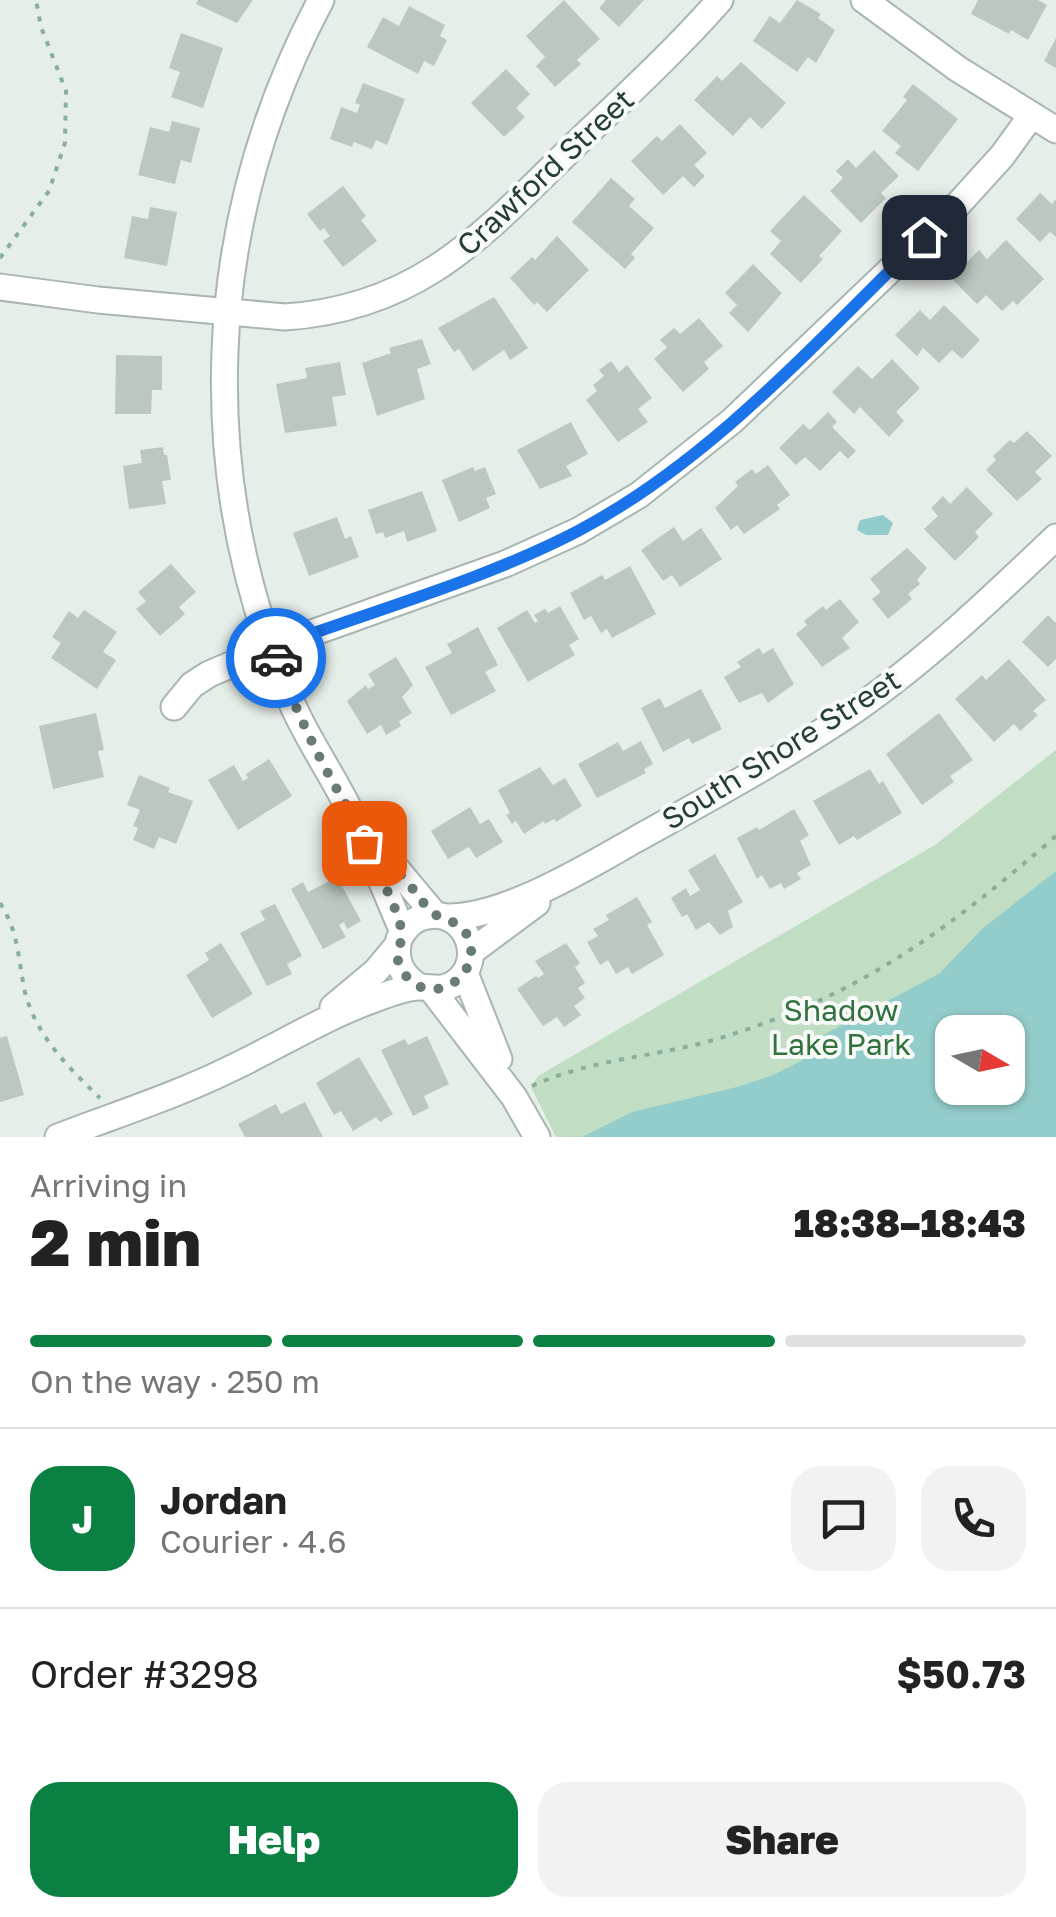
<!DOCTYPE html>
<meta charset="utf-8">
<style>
:root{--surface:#fff;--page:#f2f2f2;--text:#222;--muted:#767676;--line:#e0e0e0;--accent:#0b8043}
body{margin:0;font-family:"Golos Text",sans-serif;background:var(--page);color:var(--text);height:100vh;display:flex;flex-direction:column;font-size:38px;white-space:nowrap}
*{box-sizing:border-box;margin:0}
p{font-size:32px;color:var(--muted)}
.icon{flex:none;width:55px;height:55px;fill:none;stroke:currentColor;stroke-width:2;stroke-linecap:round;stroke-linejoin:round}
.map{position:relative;height:1137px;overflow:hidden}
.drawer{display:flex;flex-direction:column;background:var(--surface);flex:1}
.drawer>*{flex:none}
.needle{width:65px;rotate:99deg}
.tools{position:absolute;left:935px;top:1015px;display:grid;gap:20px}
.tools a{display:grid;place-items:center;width:90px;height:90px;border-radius:20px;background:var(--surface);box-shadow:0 2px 8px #0004;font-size:50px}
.pin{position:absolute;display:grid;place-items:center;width:85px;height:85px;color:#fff;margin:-42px;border-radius:20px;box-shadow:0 5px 15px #0006}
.courier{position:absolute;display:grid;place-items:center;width:100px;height:100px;margin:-50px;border:8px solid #1a73e8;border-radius:50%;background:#fff;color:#222;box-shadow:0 2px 12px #0007}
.head em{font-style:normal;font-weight:800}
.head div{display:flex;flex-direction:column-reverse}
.head{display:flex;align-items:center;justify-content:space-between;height:170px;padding:0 30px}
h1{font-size:65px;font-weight:800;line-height:75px}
.bar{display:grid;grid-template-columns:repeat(4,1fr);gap:15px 10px;align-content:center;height:120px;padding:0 30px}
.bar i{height:12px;border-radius:8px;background:var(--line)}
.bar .active{background:var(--accent)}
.bar p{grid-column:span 4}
.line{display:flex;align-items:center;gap:25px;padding:0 30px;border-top:2px solid var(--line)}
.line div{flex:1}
.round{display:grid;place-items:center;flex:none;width:105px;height:105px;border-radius:30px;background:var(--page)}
.cta{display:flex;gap:20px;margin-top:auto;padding:20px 30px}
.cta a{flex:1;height:115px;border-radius:30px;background:var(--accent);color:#fff;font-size:40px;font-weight:800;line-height:115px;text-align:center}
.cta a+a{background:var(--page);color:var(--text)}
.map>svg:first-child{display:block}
.green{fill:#c1ddc3;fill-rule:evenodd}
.water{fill:#93cdcb;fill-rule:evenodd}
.building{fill:#bbc8c1}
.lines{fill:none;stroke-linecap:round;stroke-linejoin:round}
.minor-casing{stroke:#a9b6af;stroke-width:29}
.path{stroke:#89ae9b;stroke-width:4;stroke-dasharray:5 8;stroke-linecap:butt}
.minor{stroke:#fff;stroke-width:25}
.done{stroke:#697c73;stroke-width:10;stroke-dasharray:0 18}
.route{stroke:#1a73e8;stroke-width:12}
.labels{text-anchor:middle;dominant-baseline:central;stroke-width:8;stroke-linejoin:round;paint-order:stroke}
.street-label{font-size:30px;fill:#263e33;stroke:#f7faf8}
.park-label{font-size:30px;fill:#33723f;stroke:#f7faf8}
</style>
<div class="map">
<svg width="1056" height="1137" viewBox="0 0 1056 1137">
<rect width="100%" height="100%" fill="#e6eee9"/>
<path class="green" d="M 1056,750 L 1056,1137 L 556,1137 L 531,1087 L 538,1076 L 935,845 ZM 952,1032 L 1008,1032 L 1008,1088 L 952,1088 Z"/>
<path class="water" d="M 883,515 L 893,523 L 888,535 L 866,535 L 857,530 L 860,520 Z
M 1056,871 L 1056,1137 L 582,1137 L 632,1112 L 737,1087 L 773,1075 L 801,1061 L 818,1038 L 940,973 L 982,929 ZM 1008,1032 L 1008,1088 L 952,1088 L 952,1032 Z"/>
<path class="building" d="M 198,0 L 253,0 L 237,23 L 196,4 Z
M 564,0 L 600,39 L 577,60 L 581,64 L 555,87 L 536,66 L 545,57 L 526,36 Z
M 606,0 L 644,0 L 619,27 L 599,8 Z
M 797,0 L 821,14 L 818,18 L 835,30 L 816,63 L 808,57 L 797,72 L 753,41 L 770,16 L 780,23 Z
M 978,0 L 1038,0 L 1047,5 L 1028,40 L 1011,30 L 1009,34 L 971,14 Z
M 409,6 L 445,25 L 440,36 L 447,40 L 434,66 L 424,61 L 418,74 L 367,47 L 383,17 L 399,26 Z
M 181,33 L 223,48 L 203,108 L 171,97 L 180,72 L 169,68 Z
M 1056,38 L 1056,68 L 1044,61 Z
M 741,62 L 786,103 L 762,129 L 750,117 L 733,136 L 694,100 L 717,76 L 722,81 Z
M 506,69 L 530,94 L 516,108 L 525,117 L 504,137 L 471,103 Z
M 363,83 L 405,99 L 387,145 L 376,140 L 372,149 L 354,142 L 352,147 L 330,139 L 341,107 L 357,113 L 360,105 L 355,103 Z
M 913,84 L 958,119 L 918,171 L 895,153 L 901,146 L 882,131 L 907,100 L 903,97 Z
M 172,121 L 200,128 L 191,163 L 181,160 L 175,184 L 138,175 L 150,127 L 169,132 Z
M 680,124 L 707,153 L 694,165 L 705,176 L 694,187 L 683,176 L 663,195 L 631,161 L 657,136 L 662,141 Z
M 874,150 L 899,176 L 881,193 L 886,198 L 861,223 L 830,191 L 843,178 L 836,171 L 848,159 L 856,168 Z
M 611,178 L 635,199 L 629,206 L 654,228 L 631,254 L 635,258 L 625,269 L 572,222 Z
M 343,186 L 366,216 L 361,220 L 377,241 L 343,267 L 323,241 L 330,236 L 324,228 L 320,231 L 307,214 Z
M 1040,193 L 1052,204 L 1056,199 L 1056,237 L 1050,232 L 1040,242 L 1016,219 Z
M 804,195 L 842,231 L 819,256 L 823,259 L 801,283 L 770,254 L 781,241 L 770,231 Z
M 150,207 L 177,212 L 167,266 L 124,258 L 132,216 L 148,219 Z
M 557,236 L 589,270 L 547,312 L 537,302 L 534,305 L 510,278 L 532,257 L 535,260 Z
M 1006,240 L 1044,279 L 1017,305 L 1013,301 L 1002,311 L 986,295 L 977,304 L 951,278 L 979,250 L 987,259 Z
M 753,264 L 782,293 L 748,332 L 729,313 L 737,305 L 725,293 Z
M 494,297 L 528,348 L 510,360 L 504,350 L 473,371 L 459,349 L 454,352 L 438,328 Z
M 944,305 L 980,340 L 962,359 L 952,350 L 939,363 L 923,348 L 917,356 L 895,335 L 920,310 L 930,320 Z
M 699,318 L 723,346 L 704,362 L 709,369 L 683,392 L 654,359 L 667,347 L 660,340 L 674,328 L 680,334 Z
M 422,339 L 431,364 L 417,369 L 425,399 L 377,416 L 362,363 L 391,353 L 389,348 Z
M 116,355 L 162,356 L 162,390 L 152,390 L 151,414 L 115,414 Z
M 892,359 L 920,388 L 896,412 L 904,421 L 889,437 L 860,407 L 854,414 L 832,392 L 858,366 L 872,379 Z
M 611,361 L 619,372 L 627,365 L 652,398 L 638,409 L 648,422 L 618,442 L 586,400 L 597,391 L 593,385 L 604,376 L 599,370 Z
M 340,362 L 346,395 L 332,397 L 337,426 L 285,433 L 276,384 L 307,378 L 305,368 Z
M 828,412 L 837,422 L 832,427 L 856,451 L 848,459 L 840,451 L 820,471 L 805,457 L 796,465 L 779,448 L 803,424 L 810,430 Z
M 571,422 L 588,454 L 566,466 L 572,476 L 540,489 L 517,450 Z
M 1027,431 L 1052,456 L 1035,472 L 1042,479 L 1017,501 L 986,470 L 996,460 L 993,456 L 1010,440 L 1014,443 Z
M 163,447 L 164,455 L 167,455 L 171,480 L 162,481 L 166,504 L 129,509 L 123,466 L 142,463 L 140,450 Z
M 768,465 L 790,495 L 777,505 L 780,509 L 744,534 L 737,525 L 731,530 L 715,508 L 738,486 L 735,482 L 752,469 L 756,474 Z
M 473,467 L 475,471 L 485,467 L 496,494 L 486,498 L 490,508 L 459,522 L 442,480 Z
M 967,487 L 993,514 L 975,532 L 979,537 L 955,561 L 924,529 L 938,516 L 931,508 L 943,496 L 950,504 Z
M 422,491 L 437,531 L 407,542 L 404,531 L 385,538 L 383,532 L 376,534 L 368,510 Z
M 337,517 L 345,539 L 351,536 L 359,557 L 309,576 L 293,533 Z
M 674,527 L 683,541 L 701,528 L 722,559 L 680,587 L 672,575 L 663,581 L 641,550 Z
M 907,548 L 927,568 L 917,580 L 920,584 L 908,594 L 912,599 L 888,619 L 872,599 L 881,592 L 870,579 Z
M 171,564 L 196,592 L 179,607 L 185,614 L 160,636 L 136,609 L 146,601 L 138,592 Z
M 630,566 L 656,614 L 612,638 L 607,629 L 601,633 L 591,616 L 584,620 L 570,593 L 602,575 L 605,580 Z
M 840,599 L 859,622 L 842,638 L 850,648 L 822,667 L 796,634 L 807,625 L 804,621 L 823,606 L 826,610 Z
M 560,606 L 579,639 L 569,645 L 575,655 L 528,682 L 497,628 L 527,610 L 535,623 L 538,621 L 534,615 L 545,609 L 548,613 Z
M 84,610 L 117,632 L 103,652 L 116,660 L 97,689 L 51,658 L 61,643 L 52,637 L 69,611 L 78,618 Z
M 1048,615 L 1056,623 L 1056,659 L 1048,667 L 1022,642 Z
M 478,627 L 498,665 L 485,672 L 496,691 L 451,715 L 425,667 L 452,653 L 447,644 Z
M 759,648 L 763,654 L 773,648 L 794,684 L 768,703 L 762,693 L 739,703 L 724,677 L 741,667 L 737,662 Z
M 396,657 L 413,685 L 402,697 L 412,713 L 399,721 L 401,726 L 386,735 L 381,725 L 367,734 L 347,701 L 366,685 L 368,689 L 375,685 L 368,674 Z
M 1009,659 L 1046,700 L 1033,711 L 1038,715 L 1020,731 L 1014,724 L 994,742 L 955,699 L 982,675 L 986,680 Z
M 701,689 L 722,729 L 692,744 L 689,738 L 663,752 L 641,708 L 660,698 L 665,708 Z
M 96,713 L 104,750 L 98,751 L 104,777 L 53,789 L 39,726 Z
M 939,713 L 973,760 L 950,776 L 954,782 L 922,805 L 886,754 Z
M 641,741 L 653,764 L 644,769 L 646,773 L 597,798 L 578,764 L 618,742 L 623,751 Z
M 269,759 L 292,796 L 238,830 L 208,780 L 234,765 L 243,781 L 248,778 L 246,774 Z
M 540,767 L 553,785 L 565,778 L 582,806 L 556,822 L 554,819 L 545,824 L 544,821 L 524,834 L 516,821 L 512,824 L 506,815 L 510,813 L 498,790 Z
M 870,769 L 879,784 L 883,781 L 902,813 L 857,840 L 854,836 L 839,845 L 813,801 Z
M 139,775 L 170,788 L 168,792 L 193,801 L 176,844 L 159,837 L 154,849 L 133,840 L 138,828 L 133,826 L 140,810 L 127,805 Z
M 470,807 L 480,824 L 489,819 L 503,842 L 476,858 L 469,847 L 448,859 L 431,831 Z
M 794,809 L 809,835 L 800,841 L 811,865 L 797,873 L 801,879 L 784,889 L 781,883 L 770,889 L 762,875 L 757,879 L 737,838 L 757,827 L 759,830 Z
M 715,854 L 743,902 L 728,911 L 733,927 L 720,935 L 709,922 L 696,930 L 687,914 L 682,917 L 671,898 L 686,888 L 690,896 L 700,890 L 688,870 Z
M 337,877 L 361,921 L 347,929 L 344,922 L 339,925 L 346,937 L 323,949 L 291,889 L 303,882 L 308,892 Z
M 637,897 L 652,922 L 647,925 L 664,955 L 632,974 L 628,967 L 616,974 L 608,960 L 600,965 L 587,942 L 598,936 L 593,929 L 609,920 L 606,915 Z
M 275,904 L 302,956 L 287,964 L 292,974 L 267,986 L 240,933 L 265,920 L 260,911 Z
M 221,943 L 253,994 L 212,1018 L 186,975 L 209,960 L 205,953 Z
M 566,943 L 580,963 L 575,967 L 585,983 L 578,988 L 585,998 L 574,1006 L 581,1015 L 564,1027 L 557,1017 L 543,1026 L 517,989 L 536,976 L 538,978 L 544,974 L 535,961 Z
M 7,1036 L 24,1095 L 0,1102 L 0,1038 Z
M 427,1036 L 449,1084 L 424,1096 L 429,1108 L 413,1116 L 381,1050 L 405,1039 L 408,1045 Z
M 359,1057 L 393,1114 L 380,1122 L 376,1117 L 353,1131 L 341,1111 L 334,1115 L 316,1083 Z
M 305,1102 L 323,1137 L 245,1137 L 238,1124 L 276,1104 L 281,1114 Z"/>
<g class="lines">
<g class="minor-casing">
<path id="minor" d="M 321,0 C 203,222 192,477 294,708 C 312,747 337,782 355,821 C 372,857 387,895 403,932
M 864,0 L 958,69 L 1056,130
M 0,287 L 98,300 L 285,317 C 423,308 487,230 579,141 C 627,95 676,50 720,0
M 174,707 L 192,685 L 209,674 L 273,647 L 505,564 L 578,531 L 639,495 L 732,421 L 953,210 L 1002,156 L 1031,116
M 370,837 L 435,915
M 446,917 C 503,918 584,869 633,841 C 708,799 784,758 855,710 C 928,659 992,598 1056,537
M 471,952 L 537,903
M 465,973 L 499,1059
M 432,990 L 514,1097 L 537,1137
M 333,1007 L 376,971 L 397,946
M 58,1137 C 115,1115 175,1096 230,1069 C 279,1046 324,1017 375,999 C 388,994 406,987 419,987 C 433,987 443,992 456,982 C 486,960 466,909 428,916 C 414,918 406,926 399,939 C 394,960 401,976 420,987"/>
</g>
<path class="path" d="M 0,258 L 49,191 L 65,143 L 66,91 L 41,27 L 36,0
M 0,903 C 19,932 18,960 25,992 C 36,1036 69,1068 100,1098
M 532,1086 C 590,1059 656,1057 717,1039 C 860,996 945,932 1056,836"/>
<use href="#minor" class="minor"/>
</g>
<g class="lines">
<path class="done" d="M 276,658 C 297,712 321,766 353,816 C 370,843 396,867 416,893 C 421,899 429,912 436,915 C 449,922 459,921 467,935 C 486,972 435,1009 407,977 C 388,957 405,946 401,928 C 394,899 376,870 364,843"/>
<path class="route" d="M 276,658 L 272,648 C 374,610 482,581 578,531 C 712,460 817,341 924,237"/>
</g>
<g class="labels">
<g class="street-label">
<text transform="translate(545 172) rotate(-43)">Crawford Street</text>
<text transform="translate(781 749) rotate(-32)">South Shore Street</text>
</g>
<g class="park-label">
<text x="841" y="1010">Shadow<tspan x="841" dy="34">Lake Park</tspan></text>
</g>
</g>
</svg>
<div class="tools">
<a><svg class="needle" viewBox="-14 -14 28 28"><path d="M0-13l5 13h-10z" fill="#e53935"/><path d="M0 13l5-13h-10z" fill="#767676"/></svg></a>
</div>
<div class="pin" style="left:364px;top:843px;background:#ea580c"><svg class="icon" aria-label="bag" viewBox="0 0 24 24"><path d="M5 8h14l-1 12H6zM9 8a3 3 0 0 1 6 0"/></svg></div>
<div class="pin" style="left:924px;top:237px;background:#1f2937"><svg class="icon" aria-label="home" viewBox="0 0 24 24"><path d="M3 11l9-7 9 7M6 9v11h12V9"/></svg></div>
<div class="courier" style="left:276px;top:658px"><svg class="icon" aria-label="car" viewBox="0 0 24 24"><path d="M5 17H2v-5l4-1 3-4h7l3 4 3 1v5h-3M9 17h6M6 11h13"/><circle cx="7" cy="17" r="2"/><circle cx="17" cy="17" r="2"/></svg></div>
</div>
<section class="drawer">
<div class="head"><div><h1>2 min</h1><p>Arriving in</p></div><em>18:38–18:43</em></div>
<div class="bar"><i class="active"></i><i class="active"></i><i class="active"></i><i></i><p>On the way · 250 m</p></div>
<div class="line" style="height:180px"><b class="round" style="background:var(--accent);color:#fff">J</b><div><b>Jordan</b><p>Courier · 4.6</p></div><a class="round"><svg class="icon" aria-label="chat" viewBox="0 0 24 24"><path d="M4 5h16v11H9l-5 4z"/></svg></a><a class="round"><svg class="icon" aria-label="phone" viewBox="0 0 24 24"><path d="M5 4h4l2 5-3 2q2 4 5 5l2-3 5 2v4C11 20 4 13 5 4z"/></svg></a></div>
<div class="line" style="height:130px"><div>Order #3298</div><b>$50.73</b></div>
<div class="cta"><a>Help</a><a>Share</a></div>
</section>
